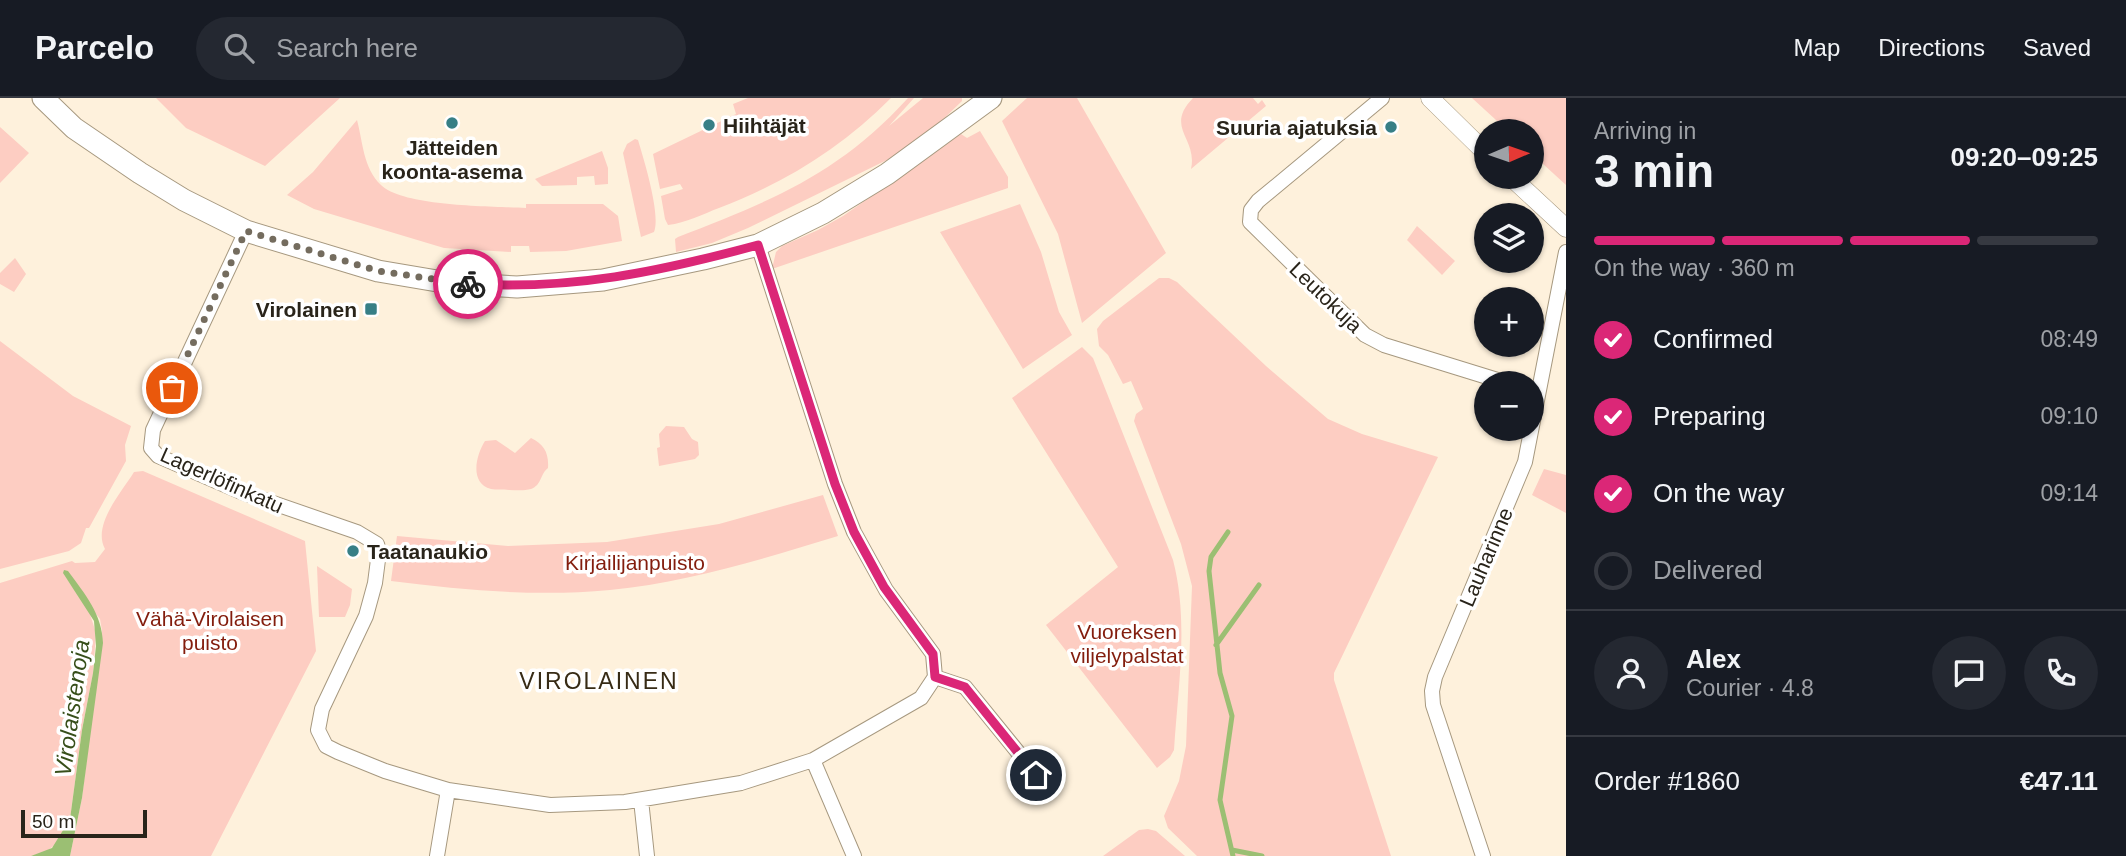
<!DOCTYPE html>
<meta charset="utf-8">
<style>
:root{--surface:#171b24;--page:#242831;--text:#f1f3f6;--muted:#9ea1a6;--line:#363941;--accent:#db2777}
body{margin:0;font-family:Arial,sans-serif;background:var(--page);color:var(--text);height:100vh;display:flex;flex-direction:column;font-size:26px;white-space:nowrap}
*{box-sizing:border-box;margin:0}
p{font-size:23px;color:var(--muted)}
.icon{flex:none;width:38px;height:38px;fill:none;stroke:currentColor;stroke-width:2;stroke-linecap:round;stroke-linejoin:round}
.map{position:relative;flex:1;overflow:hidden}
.sheet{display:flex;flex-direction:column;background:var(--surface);width:560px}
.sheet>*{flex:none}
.needle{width:46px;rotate:88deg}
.fabs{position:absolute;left:1474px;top:21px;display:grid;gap:14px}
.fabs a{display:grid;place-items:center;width:70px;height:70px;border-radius:50%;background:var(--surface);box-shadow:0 2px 5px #0004;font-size:35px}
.scale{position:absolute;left:21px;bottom:18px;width:126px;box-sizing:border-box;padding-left:7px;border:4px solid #29241a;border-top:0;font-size:19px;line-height:24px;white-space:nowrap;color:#29241a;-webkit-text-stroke:5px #fff;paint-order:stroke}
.pin{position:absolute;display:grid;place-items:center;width:60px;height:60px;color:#fff;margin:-30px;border:4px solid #fff;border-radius:50%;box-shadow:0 2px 7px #0007}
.courier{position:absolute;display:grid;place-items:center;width:70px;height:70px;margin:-35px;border:5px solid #db2777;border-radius:50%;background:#fff;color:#222;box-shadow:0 2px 9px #0007}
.headline em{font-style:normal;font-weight:600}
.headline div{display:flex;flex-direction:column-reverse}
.headline{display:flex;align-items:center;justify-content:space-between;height:119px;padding:0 28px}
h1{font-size:46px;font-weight:600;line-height:52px}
.bar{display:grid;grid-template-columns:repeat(4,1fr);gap:10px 7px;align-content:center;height:84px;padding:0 28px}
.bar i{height:9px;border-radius:5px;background:var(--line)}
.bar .current{background:var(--accent)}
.bar p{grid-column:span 4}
.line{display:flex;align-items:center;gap:18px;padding:0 28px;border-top:2px solid var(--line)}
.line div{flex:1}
.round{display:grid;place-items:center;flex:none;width:74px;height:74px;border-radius:37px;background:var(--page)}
ol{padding:0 28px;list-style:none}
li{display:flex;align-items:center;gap:21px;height:77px}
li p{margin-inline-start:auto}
li .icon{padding:7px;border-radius:50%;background:var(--accent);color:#fff;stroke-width:4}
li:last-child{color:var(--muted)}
li i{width:38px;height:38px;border:4px solid var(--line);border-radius:50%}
header{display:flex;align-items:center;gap:42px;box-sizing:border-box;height:98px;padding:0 35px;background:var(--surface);border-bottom:2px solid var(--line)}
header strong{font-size:33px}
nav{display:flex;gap:38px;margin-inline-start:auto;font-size:24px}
.search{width:490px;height:63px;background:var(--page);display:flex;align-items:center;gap:18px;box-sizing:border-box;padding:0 24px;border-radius:38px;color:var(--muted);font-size:26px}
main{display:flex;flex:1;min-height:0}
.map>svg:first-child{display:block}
.green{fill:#fdcdc2}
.water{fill:#9bbf73}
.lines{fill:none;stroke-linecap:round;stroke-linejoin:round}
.stream{stroke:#9bbf73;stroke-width:5}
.minor-casing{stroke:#a6987f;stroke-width:16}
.tertiary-casing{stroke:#a6987f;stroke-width:19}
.secondary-casing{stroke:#a6987f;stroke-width:23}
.minor{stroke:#fff;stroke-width:14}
.tertiary{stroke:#fff;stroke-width:18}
.secondary{stroke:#fff;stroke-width:21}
.done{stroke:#746c5e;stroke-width:7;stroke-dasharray:0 12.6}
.route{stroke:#db2777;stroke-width:9}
.poi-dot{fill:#377f86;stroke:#fff;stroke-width:2.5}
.labels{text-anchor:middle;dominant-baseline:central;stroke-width:7;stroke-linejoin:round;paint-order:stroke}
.poi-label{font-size:21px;font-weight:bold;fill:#29241a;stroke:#fff;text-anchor:start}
.street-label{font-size:21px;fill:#29241a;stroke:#fff}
.park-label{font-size:21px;fill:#831d0d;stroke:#fff}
.neighbourhood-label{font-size:23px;letter-spacing:2px;fill:#372b15;stroke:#fff}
.water-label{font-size:23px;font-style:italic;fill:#374f1a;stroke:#fff}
</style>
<header>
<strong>Parcelo</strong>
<div class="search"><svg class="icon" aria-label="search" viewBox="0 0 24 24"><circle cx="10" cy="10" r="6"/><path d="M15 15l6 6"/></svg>Search here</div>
<nav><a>Map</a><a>Directions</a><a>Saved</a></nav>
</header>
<main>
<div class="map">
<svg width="1566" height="758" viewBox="0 0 1566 758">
<rect width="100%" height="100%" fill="#fef1dc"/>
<path class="green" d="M 156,0 L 340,0 L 265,68 L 186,30 Z
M 748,0 L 891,0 C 842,50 784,85 719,110 C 703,116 686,125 668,127 L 665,121 L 661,98 L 683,91 L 680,86 L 660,91 L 653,56 L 736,16 L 733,6 Z
M 908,0 L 914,0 L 889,28 L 923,0 L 962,0 L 962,3 L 931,33 L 895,58 L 748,130 L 712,145 L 676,154 L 675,141 L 678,139 C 771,103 839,76 908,0 Z
M 1027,0 L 1077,0 L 1166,155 L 1082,225 L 1058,136 L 1002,23 Z
M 1193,0 L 1253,0 L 1258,6 L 1262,2 L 1266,8 L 1191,71 C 1198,40 1164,30 1193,0 Z
M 1472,0 L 1566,0 L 1566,87 L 1531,55 L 1531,33 L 1508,33 Z
M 357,22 C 363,44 363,70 381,87 C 404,109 492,108 526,110 L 526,106 L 603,106 L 618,118 L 622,143 L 566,153 L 530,154 L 529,148 L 511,148 L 511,154 L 444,150 L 314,111 L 287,97 L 313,74 Z
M 0,29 L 29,55 L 0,85 Z
M 980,33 L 1008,79 L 1008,90 L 772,171 L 776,154 L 782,148 L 818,132 L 843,118 L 961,36 L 967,40 Z
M 635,41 L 638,42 C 644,62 661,117 654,134 L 641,139 L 623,55 L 627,46 Z
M 602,53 L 608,70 L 608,86 L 595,87 L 594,78 L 577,79 L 577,87 L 542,88 L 535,81 Z
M 1020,106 L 1041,154 L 1059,214 L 1072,237 L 1023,271 L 940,134 Z
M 1417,128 L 1455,163 L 1442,177 L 1407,142 Z
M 15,160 L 26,176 L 14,194 L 0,186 L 0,175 Z
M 1159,180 L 1169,180 L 1177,184 L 1266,268 L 1328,321 L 1362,336 L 1438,359 L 1334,575 L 1334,582 L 1391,758 L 1197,758 L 1168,730 L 1164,718 L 1179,683 L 1186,648 L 1192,488 L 1181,446 L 1134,323 L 1136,316 L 1143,311 L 1131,283 L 1123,286 L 1108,257 L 1099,248 L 1097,231 L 1103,223 Z
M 0,243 L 73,298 L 131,328 L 125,347 L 126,363 L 89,430 L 86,430 L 81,445 L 69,453 L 0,471 Z
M 1082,249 L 1093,260 L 1173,462 C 1189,523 1178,589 1174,652 L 1170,659 L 1157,670 L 1046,527 L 1118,469 L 1012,300 Z
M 666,328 L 684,329 L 692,341 L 698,344 L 699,357 L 695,361 L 659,368 L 657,350 L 660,349 L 659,336 Z
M 531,340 C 544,346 549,355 548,370 C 540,376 542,387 531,391 C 524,393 516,392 509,392 C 503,391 496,392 491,391 C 469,385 476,357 485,343 L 496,342 L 515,355 Z
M 1544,371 L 1566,377 L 1566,415 L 1532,397 Z
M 143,373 L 305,443 L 316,553 L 211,758 L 70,758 L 82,700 L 102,533 L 100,521 L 63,475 L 89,513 L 96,535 L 93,575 L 82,632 L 70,721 L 57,745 L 46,754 L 31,758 L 0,758 L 0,485 L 72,463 L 75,465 L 95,464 L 105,451 C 92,427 121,395 134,374 Z
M 823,397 L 838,438 C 763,461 688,484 610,492 C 537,499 464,492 391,483 L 397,438 L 508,448 L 607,444 L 719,426 Z
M 317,468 L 352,491 L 350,507 L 345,519 L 319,519 Z
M 1148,731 L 1156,733 L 1185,758 L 1103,758 L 1139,732 Z"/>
<path class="water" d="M 64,472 L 68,473 C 85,496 102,516 103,545 L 82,700 L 70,758 L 31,758 L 52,750 L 70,721 L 82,632 L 93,575 L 96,548 L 94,523 L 63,475 Z"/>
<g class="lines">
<path class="stream" d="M 1228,434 L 1211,459 L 1209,473 L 1220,575 L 1232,618 L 1220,702 L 1233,758
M 1216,547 L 1259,487
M 1232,752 L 1262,758"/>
<g class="minor-casing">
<path id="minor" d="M 1382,0 L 1258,103 L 1251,112 L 1250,124 L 1365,237 L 1384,247 L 1507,285
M 246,133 L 153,332 L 151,350 L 158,358 L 241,394 L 357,434 L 377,446 L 379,454 L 375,485 L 366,518 L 322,611 L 318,632 L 326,648 L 338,654 L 385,673 L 448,692 L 550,707 L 625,704 L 741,685 L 813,662 L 921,600 L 935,579 L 933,556 L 886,492 L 854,434 L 835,386 L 758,147
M 935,579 L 965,589 L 1047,690
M 813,662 L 854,758
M 641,702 L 647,758
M 437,758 L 448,692
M 1483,758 L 1433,607 L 1432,593 L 1435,579 L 1525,364 L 1566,154"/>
</g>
<g class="tertiary-casing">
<path id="tertiary" d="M 1430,0 L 1486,55
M 1511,79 L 1566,130"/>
</g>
<g class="secondary-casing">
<path id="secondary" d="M 43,0 L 74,30 L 140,75 L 184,102 L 246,133 L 378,173 L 449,185 L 517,189 L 603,182 L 703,161 L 758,147 L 823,115 L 887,76 L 991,0"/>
</g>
<use href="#minor" class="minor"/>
<use href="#tertiary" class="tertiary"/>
<use href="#secondary" class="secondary"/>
</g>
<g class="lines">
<path class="done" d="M 172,290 L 246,133 L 378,173 L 468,186"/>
<path class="route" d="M 468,186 C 573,192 658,174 758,147 L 835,386 L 854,434 L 884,489 L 933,556 L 935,579 L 965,589 L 1036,677"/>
</g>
<g class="poi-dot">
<circle cx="452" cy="25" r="7"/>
<circle cx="709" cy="27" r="7"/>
<circle cx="1391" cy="29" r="7"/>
<rect x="364" y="204" width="14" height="14" rx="3.5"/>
<circle cx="353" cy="453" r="7"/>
</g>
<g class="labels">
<g class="poi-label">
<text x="723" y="27">Hiihtäjät</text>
<text x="1377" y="29" text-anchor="end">Suuria ajatuksia</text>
<text x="452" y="49" text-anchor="middle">Jätteiden<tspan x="452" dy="24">koonta-asema</tspan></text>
<text x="357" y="211" text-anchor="end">Virolainen</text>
<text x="367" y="453">Taatanaukio</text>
</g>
<g class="street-label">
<text transform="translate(1326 199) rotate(44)">Leutokuja</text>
<text transform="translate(222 382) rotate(24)">Lagerlöfinkatu</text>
<text transform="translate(1486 459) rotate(-67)">Lauharinne</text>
</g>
<g class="park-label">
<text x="635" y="464">Kirjailijanpuisto</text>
<text x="210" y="520">Vähä-Virolaisen<tspan x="210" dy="24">puisto</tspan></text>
<text x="1127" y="533">Vuoreksen<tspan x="1127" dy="24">viljelypalstat</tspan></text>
</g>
<g class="neighbourhood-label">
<text x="599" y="583">VIROLAINEN</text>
</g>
<g class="water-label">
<text transform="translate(72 610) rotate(-82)">Virolaistenoja</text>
</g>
</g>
</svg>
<div class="fabs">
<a><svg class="needle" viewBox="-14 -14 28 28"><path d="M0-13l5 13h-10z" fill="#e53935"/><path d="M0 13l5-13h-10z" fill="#9ea1a6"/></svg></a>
<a><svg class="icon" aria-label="layers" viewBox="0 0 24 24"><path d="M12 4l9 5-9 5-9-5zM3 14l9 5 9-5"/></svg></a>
<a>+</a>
<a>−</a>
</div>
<div class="scale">50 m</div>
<div class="pin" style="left:172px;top:290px;background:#ea580c"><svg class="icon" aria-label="bag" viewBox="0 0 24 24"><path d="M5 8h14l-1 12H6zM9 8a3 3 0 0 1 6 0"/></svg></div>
<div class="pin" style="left:1036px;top:677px;background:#1f2937"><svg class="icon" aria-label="home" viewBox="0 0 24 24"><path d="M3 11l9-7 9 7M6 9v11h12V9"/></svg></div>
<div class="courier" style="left:468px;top:186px"><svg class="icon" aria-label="bike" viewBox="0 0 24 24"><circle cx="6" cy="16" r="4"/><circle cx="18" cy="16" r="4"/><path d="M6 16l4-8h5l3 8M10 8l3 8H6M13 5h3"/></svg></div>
</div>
<section class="sheet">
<div class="headline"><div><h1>3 min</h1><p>Arriving in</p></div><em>09:20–09:25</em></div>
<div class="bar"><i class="current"></i><i class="current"></i><i class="current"></i><i></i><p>On the way · 360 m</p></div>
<ol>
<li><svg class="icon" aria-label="check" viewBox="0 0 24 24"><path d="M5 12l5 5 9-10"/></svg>Confirmed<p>08:49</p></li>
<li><svg class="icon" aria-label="check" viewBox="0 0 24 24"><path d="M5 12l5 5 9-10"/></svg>Preparing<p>09:10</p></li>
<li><svg class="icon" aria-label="check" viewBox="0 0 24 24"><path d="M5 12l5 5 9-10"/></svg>On the way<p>09:14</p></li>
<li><i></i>Delivered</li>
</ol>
<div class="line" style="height:126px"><a class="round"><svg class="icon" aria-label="person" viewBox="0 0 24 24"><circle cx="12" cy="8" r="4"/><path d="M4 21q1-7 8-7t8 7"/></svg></a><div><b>Alex</b><p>Courier · 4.8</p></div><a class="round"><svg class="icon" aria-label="chat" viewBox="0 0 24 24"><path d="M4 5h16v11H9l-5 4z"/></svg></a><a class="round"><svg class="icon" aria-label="phone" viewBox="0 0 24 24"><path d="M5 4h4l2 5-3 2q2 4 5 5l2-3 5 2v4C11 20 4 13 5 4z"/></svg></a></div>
<div class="line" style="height:91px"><div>Order #1860</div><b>€47.11</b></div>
</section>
</main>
